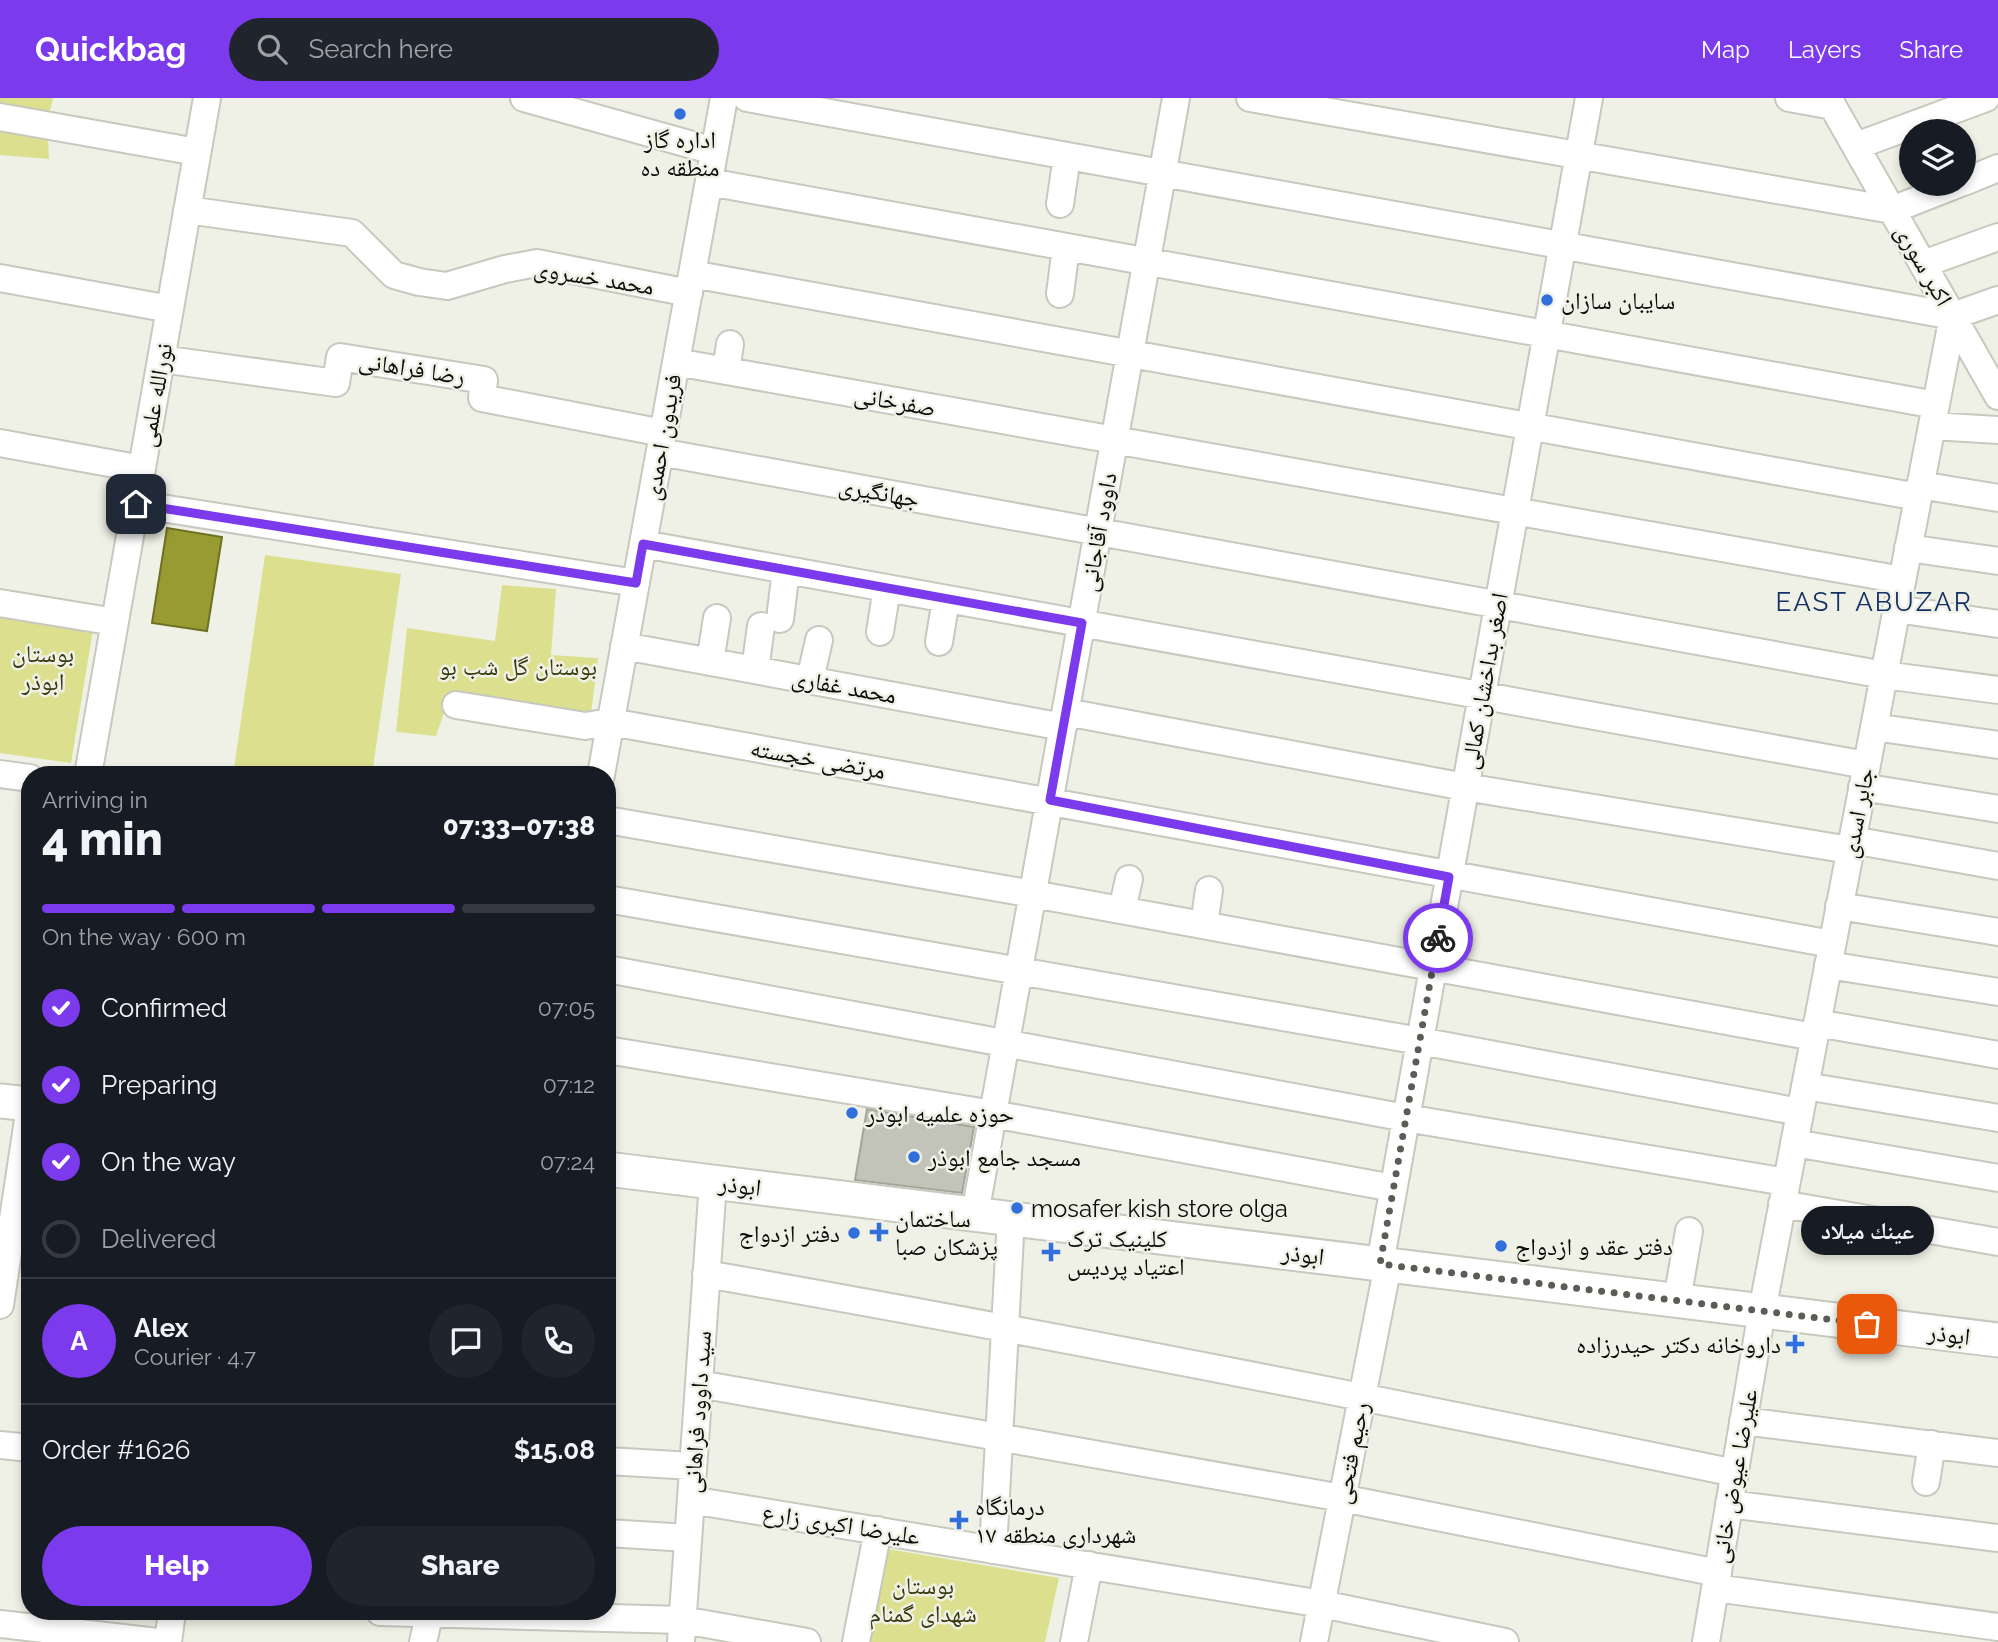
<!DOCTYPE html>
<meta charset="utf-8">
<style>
:root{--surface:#171b24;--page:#20242c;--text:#f1f3f6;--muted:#9ea1a6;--line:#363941;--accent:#7c3aed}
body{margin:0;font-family:Raleway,"Noto Naskh Arabic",sans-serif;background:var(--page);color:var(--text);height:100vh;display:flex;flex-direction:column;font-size:26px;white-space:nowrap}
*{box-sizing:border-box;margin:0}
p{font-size:23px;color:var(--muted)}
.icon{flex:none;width:38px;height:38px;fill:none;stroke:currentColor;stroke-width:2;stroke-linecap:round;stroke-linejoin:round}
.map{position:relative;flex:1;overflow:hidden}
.panel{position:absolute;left:21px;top:668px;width:595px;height:854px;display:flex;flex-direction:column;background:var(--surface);border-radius:28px;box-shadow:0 4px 10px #0003}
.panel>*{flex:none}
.buttons{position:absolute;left:1899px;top:21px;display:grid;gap:14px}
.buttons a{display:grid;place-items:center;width:77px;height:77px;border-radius:50%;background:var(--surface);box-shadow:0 4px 10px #0003;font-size:35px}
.pin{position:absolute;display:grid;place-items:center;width:60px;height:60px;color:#fff;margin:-30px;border-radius:14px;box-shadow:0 4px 10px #0006}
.courier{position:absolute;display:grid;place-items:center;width:70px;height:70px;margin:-35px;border:5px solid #7c3aed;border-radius:50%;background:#fff;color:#222;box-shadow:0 2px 9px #0007}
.bubble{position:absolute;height:49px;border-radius:24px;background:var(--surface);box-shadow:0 4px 10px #0003;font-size:23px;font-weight:800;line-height:49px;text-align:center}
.overview em{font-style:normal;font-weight:800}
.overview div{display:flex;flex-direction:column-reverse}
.overview{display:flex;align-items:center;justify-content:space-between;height:119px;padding:0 21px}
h1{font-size:46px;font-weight:800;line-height:52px}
.bar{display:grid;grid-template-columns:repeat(4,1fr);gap:10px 7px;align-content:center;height:84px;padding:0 21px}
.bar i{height:9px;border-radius:5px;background:var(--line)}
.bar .current{background:var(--accent)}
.bar p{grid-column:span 4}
.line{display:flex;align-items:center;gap:18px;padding:0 21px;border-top:2px solid var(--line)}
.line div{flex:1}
.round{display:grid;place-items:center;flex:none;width:74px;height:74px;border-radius:37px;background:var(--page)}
ol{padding:0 21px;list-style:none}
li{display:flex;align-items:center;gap:21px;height:77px}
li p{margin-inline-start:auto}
li .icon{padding:7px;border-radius:50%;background:var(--accent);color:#fff;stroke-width:4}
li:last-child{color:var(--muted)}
li i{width:38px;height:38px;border:4px solid var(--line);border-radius:50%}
.primary-button{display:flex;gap:14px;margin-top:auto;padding:14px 21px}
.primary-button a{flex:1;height:80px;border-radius:42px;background:var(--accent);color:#fff;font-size:28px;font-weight:800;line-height:80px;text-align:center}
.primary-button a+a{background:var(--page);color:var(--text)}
header{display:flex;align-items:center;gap:42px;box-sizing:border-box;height:98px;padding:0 35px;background:var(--accent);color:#fff}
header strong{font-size:33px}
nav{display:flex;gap:38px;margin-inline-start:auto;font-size:24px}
.search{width:490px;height:63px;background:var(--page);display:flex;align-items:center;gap:18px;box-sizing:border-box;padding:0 24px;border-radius:38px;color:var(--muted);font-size:26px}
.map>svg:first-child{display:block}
.green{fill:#dce08e}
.water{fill:#989b31;stroke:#6e7025;stroke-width:2}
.building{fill:#c3c4b9;stroke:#a4a59a;stroke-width:2}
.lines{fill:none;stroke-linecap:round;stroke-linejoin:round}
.minor-casing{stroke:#c7c8be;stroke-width:30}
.major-casing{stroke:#c7c8be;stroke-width:37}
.minor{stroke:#fff;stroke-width:26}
.major{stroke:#fff;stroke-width:33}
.done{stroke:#5c5c56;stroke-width:7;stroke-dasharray:0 12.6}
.route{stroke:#7c3aed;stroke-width:9}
.poi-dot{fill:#306fdc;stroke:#f0f1e6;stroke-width:2.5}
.labels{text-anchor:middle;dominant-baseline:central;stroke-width:5;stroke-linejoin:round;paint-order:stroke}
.poi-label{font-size:24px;fill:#0c0c09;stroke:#f0f1e6;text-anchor:start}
.street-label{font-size:24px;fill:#0c0c09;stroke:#f0f1e6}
.park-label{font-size:24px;fill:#38390d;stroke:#f0f1e6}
.neighbourhood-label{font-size:26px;letter-spacing:2px;fill:#133166;stroke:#f0f1e6}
</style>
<header>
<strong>Quickbag</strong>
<div class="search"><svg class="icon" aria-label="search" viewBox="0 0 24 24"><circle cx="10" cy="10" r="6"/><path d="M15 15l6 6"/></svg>Search here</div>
<nav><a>Map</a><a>Layers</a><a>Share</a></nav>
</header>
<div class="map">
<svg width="1998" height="1544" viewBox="0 0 1998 1544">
<rect width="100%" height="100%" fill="#f0f1e6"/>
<path class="green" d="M 0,0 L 53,0 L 50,13 L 0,5 Z
M 0,31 L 48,40 L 49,61 L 0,57 Z
M 265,457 L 401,476 L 372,677 L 233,677 Z
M 502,487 L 556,491 L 551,557 L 598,560 L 591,616 L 465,594 L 450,598 L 436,638 L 396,634 L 407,530 L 495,543 Z
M 0,516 L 93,532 L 71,665 L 0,655 Z
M 888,1451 L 1059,1480 L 1045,1544 L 871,1544 Z"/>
<path class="water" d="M 167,430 L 222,439 L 207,533 L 152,525 Z"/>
<path class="building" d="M 867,1011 L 974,1029 L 962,1095 L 855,1082 Z"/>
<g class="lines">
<g class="minor-casing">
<path id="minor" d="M 524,0 L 714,53
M 747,0 L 1953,218 L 1998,202
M 1250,0 L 1892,112 L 1958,86
M 1789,0 L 1833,8
M 1828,0 L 1998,298
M 0,19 L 197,54
M 1856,48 L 1986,0
M 709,84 L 1936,307
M 1964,84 L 1998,70
M 1060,106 L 1067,58
M 187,112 L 352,135 L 394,177 L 419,184 L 447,188 L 505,171 L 537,165 L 689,195
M 1923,166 L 1998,139
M 692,176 L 1918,399
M 0,180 L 170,211
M 1060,196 L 1066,149
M 161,261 L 336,285 L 340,259 L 484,282 L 482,300 L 663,335
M 676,264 L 1902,482
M 726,273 L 730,246
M 1932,328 L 1998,332
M 0,345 L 142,371
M 660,354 L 1884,577 L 1998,592
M 1920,387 L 1998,400
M 136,406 L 636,485
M 643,446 L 1866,667
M 1908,450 L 1998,463
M 0,505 L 115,524
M 1896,511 L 1998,526
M 780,521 L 786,472
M 880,534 L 887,490
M 939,544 L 946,501
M 624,548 L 1063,629
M 710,564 L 717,520
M 755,572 L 761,528
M 810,582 L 819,542
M 456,607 L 585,628 L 611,624 L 1832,846
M 1066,614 L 1465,689 L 1850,752
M 1874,629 L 1998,647
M 0,676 L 30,680
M 88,677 L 207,0
M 601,677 L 724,0
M 1862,689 L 1998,711
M 607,722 L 1033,796 L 1814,939
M 1852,742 L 1998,768
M 607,801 L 1420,943 L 1800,1014
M 1839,808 L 1998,834
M 1122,812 L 1129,781
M 1204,827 L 1209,792
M 1828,867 L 1998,894
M 607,871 L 1406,1020 L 1786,1084
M 1817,925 L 1998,957
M 607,952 L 993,1016 L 1393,1090
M 1805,988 L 1998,1020
M 1794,1045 L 1998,1080
M 1782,1106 L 1998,1144
M 975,1116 L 1176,0
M 1380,1166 L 1589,0
M 706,1176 C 1050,1236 1393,1304 1735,1375
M 1677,1202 L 1689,1133
M 0,1207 L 30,1009
M 699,1286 L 1342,1400 L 1718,1475
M 1743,1323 L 1998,1355
M 0,1347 L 30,1350
M 607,1363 L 693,1368
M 1926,1384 L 1932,1346
M 691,1402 L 1322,1506 L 1505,1544
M 1729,1406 L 1998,1440
M 607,1435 L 688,1440
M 993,1452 L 1011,1120
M 1715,1490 L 1998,1529
M 380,1514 L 683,1522 L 807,1544
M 0,1526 L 158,1544
M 168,1544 L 172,1514
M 423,1544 L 430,1514
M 681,1544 L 713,1084
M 856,1544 L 878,1432
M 1074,1544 L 1089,1467
M 1314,1544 L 1388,1167
M 1706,1544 L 1762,1213 L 1953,218"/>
</g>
<g class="major-casing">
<path id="major" d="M 0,1003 L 30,1006
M 607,1071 L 1998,1242"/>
</g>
<use href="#minor" class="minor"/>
<use href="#major" class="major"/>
</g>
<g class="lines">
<path class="done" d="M 1438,840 L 1380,1166 L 1867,1226"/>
<path class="route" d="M 136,406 L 636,485 L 643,446 L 1082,525 L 1050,702 L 1449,779 L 1438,840"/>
</g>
<g class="poi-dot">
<circle cx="680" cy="16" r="7"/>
<circle cx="1547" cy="202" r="7"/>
<circle cx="852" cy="1015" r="7"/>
<circle cx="914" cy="1059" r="7"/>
<circle cx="1017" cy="1110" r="7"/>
<path d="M875.5 1123.5h7v7h7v7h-7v7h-7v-7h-7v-7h7z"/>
<circle cx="854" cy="1135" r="7"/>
<circle cx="1501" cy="1148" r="7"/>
<path d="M1047.5 1143.5h7v7h7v7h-7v7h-7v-7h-7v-7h7z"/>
<path d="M1791.5 1235.5h7v7h7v7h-7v7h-7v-7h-7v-7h7z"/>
<path d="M955.5 1411.5h7v7h7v7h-7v7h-7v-7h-7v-7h7z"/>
</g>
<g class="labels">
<g class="poi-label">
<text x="680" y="41" text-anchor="middle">اداره گاز<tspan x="680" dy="28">منطقه ده</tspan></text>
<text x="1561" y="202">سایبان سازان</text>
<text x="866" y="1015">حوزه علمیه ابوذر</text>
<text x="928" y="1059">مسجد جامع ابوذر</text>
<text x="1031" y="1110">mosafer kish store olga</text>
<text x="895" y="1120">ساختمان<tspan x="895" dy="28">پزشکان صبا</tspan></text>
<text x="840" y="1135" text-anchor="end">دفتر ازدواج</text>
<text x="1067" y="1140">کلینیک ترک<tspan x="1067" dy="28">اعتیاد پردیس</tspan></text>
<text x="1515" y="1148">دفتر عقد و ازدواج</text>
<text x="1781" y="1246" text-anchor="end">داروخانه دکتر حیدرزاده</text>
<text x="975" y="1408">درمانگاه<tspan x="975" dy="28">شهرداری منطقه ۱۷</tspan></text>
</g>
<g class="street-label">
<text transform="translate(1924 167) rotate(60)">اکبر سوری</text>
<text transform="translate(594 179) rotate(9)">محمد خسروی</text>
<text transform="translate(412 270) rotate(9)">رضا فراهانی</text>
<text transform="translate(155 297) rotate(-80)">نورالله علمی</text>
<text transform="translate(895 303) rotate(10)">صفرخانی</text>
<text transform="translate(662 339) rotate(-80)">فریدون احمدی</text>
<text transform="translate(879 394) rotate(10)">جهانگیری</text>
<text transform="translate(1098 434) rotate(-80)">داوود آقاجانی</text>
<text transform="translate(1484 583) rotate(-80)">اصغر بداخشان کمالی</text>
<text transform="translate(844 588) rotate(10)">محمد غفاری</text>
<text transform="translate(818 661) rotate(10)">مرتضی خجسته</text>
<text transform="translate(1857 715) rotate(-79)">جابر اسدی</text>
<text transform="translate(740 1087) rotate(7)">ابوذر</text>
<text transform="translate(1303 1156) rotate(7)">ابوذر</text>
<text transform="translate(1949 1236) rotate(7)">ابوذر</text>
<text transform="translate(697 1314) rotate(-86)">سید داوود فراهانی</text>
<text transform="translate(1351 1355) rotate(-79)">رحیم فتحی</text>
<text transform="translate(1734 1378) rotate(-80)">علیرضا عیوض خانی</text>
<text transform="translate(841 1426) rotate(9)">علیرضا اکبری زارع</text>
</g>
<g class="park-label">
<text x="43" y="555">بوستان<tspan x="43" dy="28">ابوذر</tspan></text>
<text x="518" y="568">بوستان گل شب بو</text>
<text x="923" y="1487">بوستان<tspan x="923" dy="28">شهدای گمنام</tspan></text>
</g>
<g class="neighbourhood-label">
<text x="1874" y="504">EAST ABUZAR</text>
</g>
</g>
</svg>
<div class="buttons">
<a><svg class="icon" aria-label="layers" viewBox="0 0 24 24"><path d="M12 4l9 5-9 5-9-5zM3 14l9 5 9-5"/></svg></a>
</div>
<div class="pin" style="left:1867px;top:1226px;background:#ea580c"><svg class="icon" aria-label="bag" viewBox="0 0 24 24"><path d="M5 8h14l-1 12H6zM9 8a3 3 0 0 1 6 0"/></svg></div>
<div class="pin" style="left:136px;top:406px;background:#1f2937"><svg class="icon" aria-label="home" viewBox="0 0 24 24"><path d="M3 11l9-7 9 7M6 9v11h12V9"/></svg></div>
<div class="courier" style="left:1438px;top:840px"><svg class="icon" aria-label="bike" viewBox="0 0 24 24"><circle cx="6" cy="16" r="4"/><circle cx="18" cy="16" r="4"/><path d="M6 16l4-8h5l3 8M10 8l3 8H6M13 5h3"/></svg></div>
<div class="bubble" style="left:1801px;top:1108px;width:133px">عينك ميلاد</div>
<section class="panel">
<div class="overview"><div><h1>4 min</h1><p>Arriving in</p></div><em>07:33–07:38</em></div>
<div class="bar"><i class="current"></i><i class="current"></i><i class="current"></i><i></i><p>On the way · 600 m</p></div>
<ol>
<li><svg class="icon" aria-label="check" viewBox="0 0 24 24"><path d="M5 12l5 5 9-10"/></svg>Confirmed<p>07:05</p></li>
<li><svg class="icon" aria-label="check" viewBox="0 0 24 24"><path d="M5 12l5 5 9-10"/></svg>Preparing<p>07:12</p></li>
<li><svg class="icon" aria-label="check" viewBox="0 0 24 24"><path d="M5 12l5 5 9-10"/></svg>On the way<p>07:24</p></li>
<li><i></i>Delivered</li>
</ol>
<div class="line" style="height:126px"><b class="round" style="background:var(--accent);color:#fff">A</b><div><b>Alex</b><p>Courier · 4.7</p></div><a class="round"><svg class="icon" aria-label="chat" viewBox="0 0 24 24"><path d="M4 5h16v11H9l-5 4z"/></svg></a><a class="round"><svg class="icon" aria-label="phone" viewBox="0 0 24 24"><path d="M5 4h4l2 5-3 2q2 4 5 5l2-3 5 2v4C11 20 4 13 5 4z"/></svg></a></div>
<div class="line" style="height:91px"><div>Order #1626</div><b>$15.08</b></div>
<div class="primary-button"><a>Help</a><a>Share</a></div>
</section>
</div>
